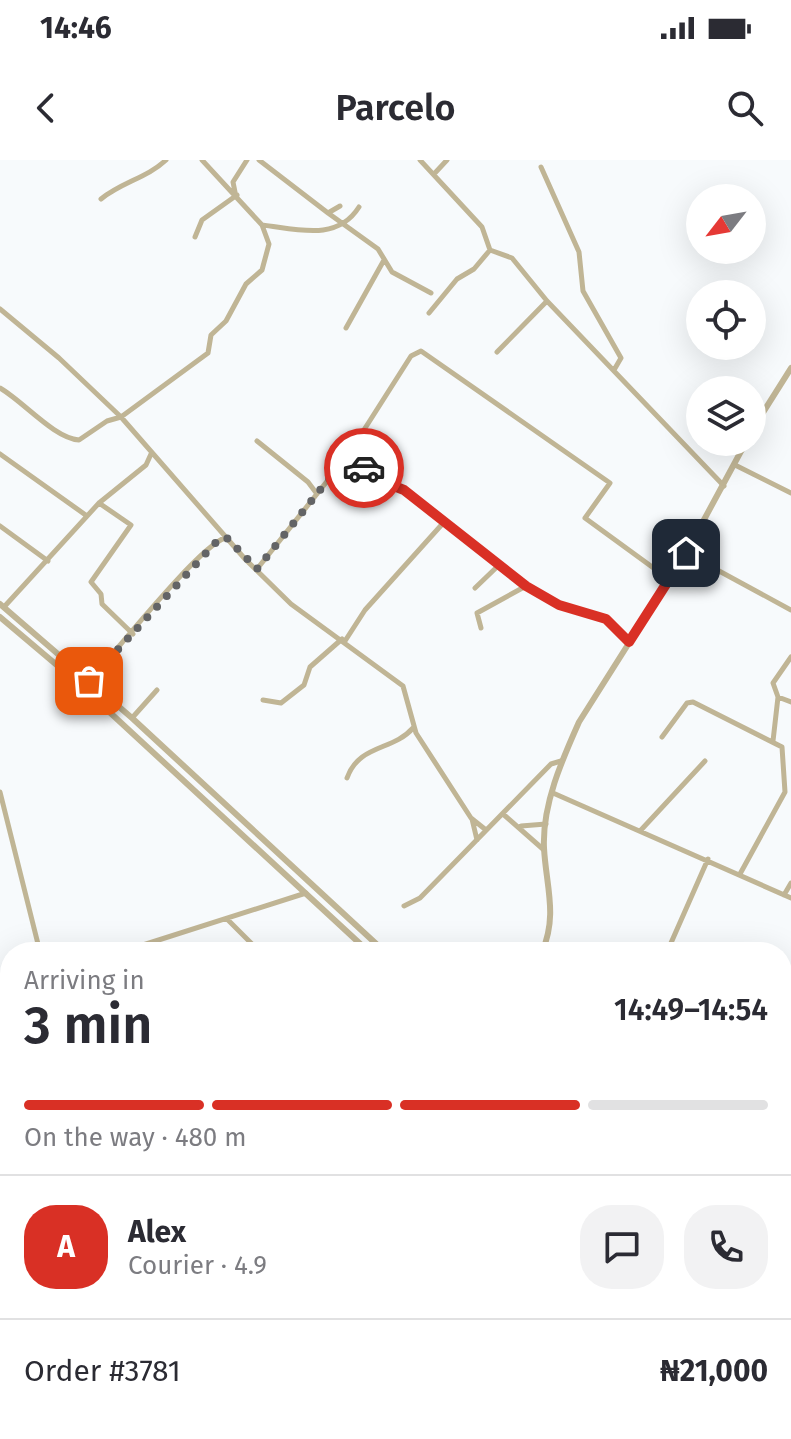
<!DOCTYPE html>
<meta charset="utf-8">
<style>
:root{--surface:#fff;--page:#f2f2f3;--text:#2b2b33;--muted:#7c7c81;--line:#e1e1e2;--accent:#d93025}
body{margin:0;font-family:"Fira Sans",sans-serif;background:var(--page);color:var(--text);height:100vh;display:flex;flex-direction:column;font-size:30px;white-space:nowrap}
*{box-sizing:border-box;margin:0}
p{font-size:26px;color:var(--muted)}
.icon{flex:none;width:44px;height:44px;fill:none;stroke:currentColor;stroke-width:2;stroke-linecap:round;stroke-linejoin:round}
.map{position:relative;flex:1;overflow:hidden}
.panel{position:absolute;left:0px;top:782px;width:792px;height:498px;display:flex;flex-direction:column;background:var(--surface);border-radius:32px 32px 0 0;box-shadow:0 8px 32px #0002}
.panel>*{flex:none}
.needle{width:52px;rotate:239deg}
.controls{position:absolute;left:686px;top:24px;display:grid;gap:16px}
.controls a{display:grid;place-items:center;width:80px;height:80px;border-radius:50%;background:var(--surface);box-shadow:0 8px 32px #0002;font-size:40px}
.pin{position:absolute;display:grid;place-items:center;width:68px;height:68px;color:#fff;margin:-34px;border-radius:16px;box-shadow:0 4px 12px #0006}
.courier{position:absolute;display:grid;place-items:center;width:80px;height:80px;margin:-40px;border:6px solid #d93025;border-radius:50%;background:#fff;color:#222;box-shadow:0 2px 10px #0007}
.head em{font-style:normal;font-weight:600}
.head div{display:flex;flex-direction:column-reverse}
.head{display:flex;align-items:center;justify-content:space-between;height:136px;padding:0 24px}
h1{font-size:52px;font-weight:600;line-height:60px}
.bar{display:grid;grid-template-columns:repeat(4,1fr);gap:12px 8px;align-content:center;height:96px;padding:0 24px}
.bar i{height:10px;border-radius:6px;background:var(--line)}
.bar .active{background:var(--accent)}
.bar p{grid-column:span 4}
.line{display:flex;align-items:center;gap:20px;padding:0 24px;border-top:2px solid var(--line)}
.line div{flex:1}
.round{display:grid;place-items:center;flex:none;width:84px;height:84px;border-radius:32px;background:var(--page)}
.status{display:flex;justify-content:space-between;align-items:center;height:56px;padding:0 40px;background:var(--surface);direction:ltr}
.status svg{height:22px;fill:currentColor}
header{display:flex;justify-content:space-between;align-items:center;height:104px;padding:0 24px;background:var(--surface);font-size:36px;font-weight:600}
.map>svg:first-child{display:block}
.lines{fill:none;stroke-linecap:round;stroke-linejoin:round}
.minor{stroke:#c0b595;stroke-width:5}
.tertiary{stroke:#c0b595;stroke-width:6}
.done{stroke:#636466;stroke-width:8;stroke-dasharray:0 14.4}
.route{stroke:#d93025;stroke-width:10}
</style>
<div class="status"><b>14:46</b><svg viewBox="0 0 49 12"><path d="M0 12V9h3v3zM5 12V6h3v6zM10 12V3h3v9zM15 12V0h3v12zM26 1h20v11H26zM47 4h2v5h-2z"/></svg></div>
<header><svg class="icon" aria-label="back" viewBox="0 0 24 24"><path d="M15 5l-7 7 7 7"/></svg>Parcelo<svg class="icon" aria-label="search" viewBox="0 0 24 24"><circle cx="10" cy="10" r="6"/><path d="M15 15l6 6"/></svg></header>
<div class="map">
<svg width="791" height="1279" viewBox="0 0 791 1279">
<rect width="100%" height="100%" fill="#f7fafc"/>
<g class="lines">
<path class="minor" d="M 259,0 L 328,53 L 340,46
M 420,0 L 482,67 L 490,90 L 512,98 L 547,141 L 724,326
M 541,7 L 579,92 L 583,131 L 621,198 L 614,210
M 434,14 L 447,0
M 235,32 L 233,22 L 247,0
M 101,39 C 122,22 147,18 166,0
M 328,53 L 378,89 L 392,112 L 431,133
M 262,65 C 297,69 337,82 359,47
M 195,77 L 202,60 L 237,35
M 0,149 L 59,198 L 121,257 L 245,399 L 291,444 L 403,526 L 416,573 L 471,658 L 486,670
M 429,153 L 457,119 L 474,109 L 490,90
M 346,168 L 384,100
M 497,192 L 547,141
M 0,228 C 24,242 54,278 79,280 L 107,261 L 121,257 L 208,193 L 211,175 L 226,161 L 246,124 L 262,110 L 269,84 L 262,65 L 202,0
M 257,281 L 308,322 L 317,334
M 0,294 L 87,356
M 348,295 L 379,320 L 404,330 L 526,426 L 559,445 L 606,459 L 629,482
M 735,305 L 791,333
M 99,343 L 131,365 L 91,422 L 101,434 L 102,444 L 133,474
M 0,366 L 48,401
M 686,393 L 791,450
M 257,409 L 348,295 L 411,196 L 421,191 L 610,323 L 585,358 L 670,420
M 475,428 L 500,404
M 4,447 L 99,343 L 146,305 L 151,294
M 481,468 L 477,453 L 526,426
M 345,481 L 365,450 L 445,361
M 89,521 C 114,494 199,386 225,378
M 778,537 L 791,542
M 263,540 L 281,543 L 304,525 L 310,507 L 342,479
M 132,558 L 157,530
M 662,577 L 687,543 L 693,542 L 782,587 L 785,632 L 740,714
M 773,581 L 778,537 L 773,523 L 791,497
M 347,618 C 359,584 393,591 413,568
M 0,632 L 40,792
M 553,633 L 791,738
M 503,654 L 544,690
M 472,659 L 477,680
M 521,666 L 546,664
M 641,670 L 705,601
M 784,735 L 791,723
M 404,746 L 420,738 L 551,604 L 561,601
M 227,759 L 260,792
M 121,792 L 306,733
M 667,792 L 708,699
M 0,833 L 10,831
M 782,1143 L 791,1133
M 782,1227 L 791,1219
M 0,1251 L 10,1265
M 13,1270 L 20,1279
M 446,1270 L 460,1279
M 428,1279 L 432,1270
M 711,1279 L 723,1270"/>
<path class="tertiary" d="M 752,270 L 791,208
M 0,444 L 132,558 L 385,792
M 0,457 L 78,523 L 369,792
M 542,792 C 558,755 546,726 544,688 C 542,645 562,600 579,562 L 686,393 L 746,282
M 782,1179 L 791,1193
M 782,1192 L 791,1205
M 361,1279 L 364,1270"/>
</g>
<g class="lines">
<path class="done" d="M 89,521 L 218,380 L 226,377 L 257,409 L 348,295 L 364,308"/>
<path class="route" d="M 364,308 L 379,320 L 404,330 L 526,426 L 559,445 L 606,459 L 629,482 L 686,393"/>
</g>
</svg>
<div class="controls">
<a><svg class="needle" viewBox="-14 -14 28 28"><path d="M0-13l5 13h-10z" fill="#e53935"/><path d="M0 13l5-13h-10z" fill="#7c7c81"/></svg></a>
<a><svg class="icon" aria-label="locate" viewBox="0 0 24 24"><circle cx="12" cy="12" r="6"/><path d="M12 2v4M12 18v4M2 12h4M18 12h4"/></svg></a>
<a><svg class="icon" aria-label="layers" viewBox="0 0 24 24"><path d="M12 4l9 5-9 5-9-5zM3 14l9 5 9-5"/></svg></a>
</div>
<div class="pin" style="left:89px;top:521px;background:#ea580c"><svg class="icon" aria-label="bag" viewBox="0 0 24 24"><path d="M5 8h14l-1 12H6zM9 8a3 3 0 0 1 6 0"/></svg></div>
<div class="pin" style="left:686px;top:393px;background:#1f2937"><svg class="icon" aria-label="home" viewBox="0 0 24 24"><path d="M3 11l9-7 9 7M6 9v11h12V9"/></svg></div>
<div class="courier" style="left:364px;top:308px"><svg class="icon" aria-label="car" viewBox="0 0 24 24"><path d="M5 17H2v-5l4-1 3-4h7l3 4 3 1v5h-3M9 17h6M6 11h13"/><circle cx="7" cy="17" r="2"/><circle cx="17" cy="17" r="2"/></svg></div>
<section class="panel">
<div class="head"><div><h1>3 min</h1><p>Arriving in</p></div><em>14:49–14:54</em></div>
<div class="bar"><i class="active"></i><i class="active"></i><i class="active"></i><i></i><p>On the way · 480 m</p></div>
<div class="line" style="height:144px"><b class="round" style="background:var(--accent);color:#fff">A</b><div><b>Alex</b><p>Courier · 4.9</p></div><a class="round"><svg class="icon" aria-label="chat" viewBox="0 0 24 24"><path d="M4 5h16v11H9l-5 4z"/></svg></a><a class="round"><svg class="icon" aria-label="phone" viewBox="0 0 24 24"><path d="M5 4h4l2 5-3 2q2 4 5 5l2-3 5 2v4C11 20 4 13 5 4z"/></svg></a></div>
<div class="line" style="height:104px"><div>Order #3781</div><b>₦21,000</b></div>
</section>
</div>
